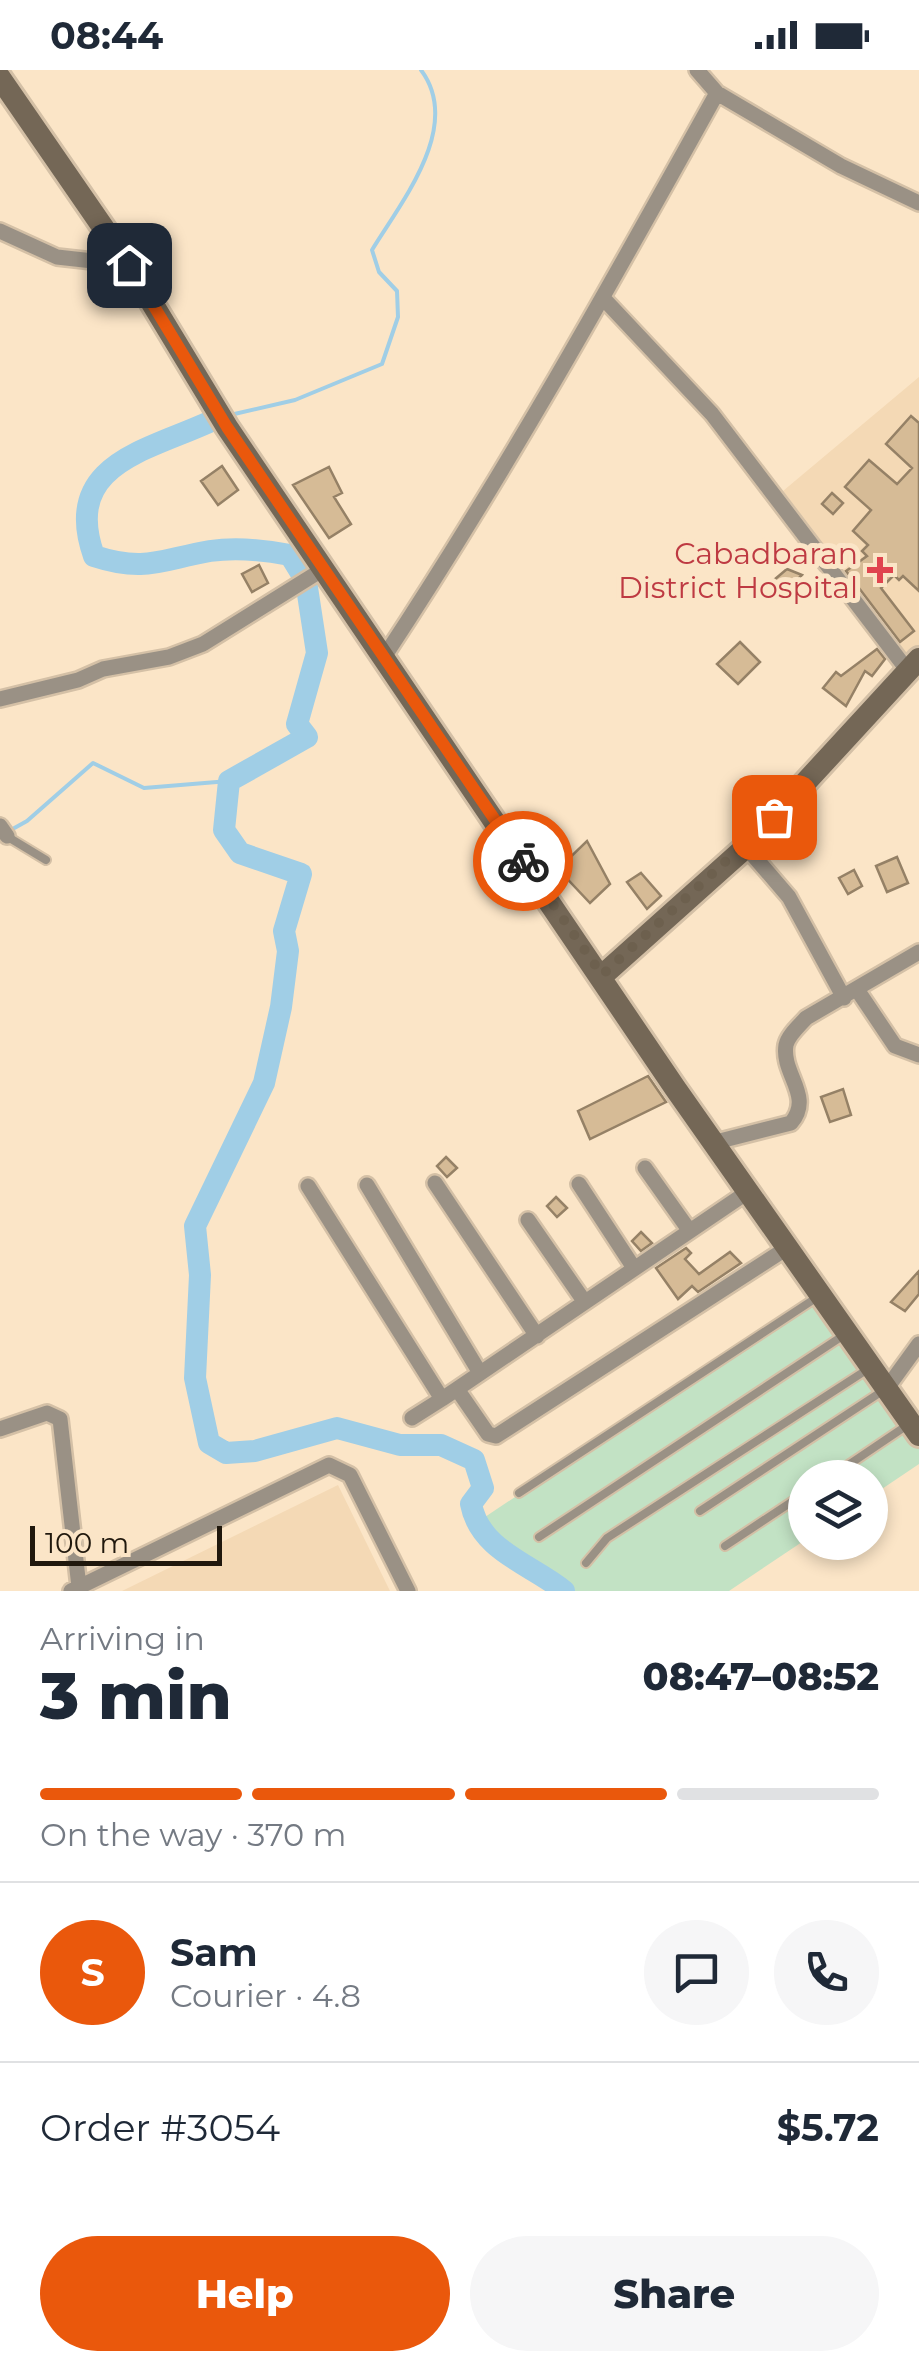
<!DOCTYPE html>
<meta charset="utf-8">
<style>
:root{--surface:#fff;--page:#f6f6f7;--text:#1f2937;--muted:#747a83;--line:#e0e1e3;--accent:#ea580c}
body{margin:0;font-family:Montserrat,sans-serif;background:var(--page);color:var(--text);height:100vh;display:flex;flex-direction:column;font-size:38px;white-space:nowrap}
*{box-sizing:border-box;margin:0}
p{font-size:32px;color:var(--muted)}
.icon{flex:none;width:55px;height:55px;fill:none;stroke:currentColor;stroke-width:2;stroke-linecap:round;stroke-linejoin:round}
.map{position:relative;height:1521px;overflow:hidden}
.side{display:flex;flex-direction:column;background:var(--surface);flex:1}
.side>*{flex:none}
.tools{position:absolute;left:788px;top:1390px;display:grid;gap:20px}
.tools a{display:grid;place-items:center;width:100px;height:100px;border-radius:50%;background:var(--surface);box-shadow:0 5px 15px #0003;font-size:50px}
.scale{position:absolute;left:30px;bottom:25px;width:192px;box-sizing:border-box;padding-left:10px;border:5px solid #20180d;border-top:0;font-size:28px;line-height:35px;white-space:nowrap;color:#20180d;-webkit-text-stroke:8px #fbe5c7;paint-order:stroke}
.pin{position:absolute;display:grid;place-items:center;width:85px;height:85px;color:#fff;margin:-42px;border-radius:20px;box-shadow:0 5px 15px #0006}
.courier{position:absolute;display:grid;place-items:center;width:100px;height:100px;margin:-50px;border:8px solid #ea580c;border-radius:50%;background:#fff;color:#222;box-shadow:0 2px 12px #0007}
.summary em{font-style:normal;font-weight:800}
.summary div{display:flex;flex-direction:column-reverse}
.summary{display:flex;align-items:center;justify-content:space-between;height:170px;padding:0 40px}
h1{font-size:65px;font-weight:800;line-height:75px}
.bar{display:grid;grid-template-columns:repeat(4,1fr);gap:15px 10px;align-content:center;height:120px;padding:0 40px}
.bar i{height:12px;border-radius:8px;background:var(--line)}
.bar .selected{background:var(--accent)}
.bar p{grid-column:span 4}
.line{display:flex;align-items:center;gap:25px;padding:0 40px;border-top:2px solid var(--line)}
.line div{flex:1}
.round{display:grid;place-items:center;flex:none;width:105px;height:105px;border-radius:52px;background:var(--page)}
.action{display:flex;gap:20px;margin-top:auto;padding:20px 40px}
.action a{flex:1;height:115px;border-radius:60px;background:var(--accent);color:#fff;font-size:40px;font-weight:800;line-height:115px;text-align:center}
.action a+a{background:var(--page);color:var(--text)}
.status{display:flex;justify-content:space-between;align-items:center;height:70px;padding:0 50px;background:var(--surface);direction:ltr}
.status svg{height:28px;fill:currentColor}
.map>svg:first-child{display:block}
.built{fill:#f4d9b5}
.green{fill:#c2e2c4}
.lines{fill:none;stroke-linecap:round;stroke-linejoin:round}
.stream{stroke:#a0cee6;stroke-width:4}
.river{stroke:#a0cee6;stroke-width:22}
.building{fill:#d6bb96;stroke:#958166;stroke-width:2.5}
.lane-casing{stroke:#d4c0a6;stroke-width:12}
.street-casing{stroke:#d4c0a6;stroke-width:20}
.secondary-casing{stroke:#d4c0a6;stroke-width:28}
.lane{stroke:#9a9185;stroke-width:8}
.street{stroke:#9a9185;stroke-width:15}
.secondary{stroke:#746756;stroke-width:22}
.done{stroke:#6d604e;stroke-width:10;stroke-dasharray:0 18}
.route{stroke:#ea580c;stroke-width:12}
.health-dot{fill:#e0444e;stroke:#fbe5c7;stroke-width:4}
.labels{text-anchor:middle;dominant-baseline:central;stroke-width:10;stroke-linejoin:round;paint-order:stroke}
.health-label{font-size:30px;fill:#be3a42;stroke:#fbe5c7;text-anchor:end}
</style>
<div class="status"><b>08:44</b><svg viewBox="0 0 49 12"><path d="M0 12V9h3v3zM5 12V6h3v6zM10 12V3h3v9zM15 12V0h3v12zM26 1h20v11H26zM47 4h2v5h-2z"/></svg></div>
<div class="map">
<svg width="919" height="1521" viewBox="0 0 919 1521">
<rect width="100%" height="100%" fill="#fbe5c7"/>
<path class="built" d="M 919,307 L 919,578 L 908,589 L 783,421 Z
M 338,1415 L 390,1521 L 122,1521 Z"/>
<path class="green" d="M 815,1227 L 919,1378 L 919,1394 L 870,1427 L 870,1408 L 805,1408 L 805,1470 L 729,1521 L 573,1521 L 513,1488 L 479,1451 Z"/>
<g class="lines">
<path class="stream" d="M 230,345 L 295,330 L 382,294 L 398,247 L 397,221 L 379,202 L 372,180 C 402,131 463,56 421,0
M 9,761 L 27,751 L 93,693 L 144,718 L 229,711"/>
<path class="river" d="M 220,347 C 154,380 60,390 94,486 C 146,503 162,489 210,481 C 237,477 264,480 290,485 L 306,511 L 317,583 L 297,654 L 307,667 L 229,711 L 224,760 L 240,783 L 301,804 L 284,861 L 288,881 L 281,937 L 264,1013 L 195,1156 L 200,1205 L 195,1308 L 209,1373 L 226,1383 L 255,1381 L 337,1358 L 400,1375 L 441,1375 L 474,1390 L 483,1418 L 471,1434 C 480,1481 531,1494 564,1521"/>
</g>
<path class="building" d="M 911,346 L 919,353 L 919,521 L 903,506 L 899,510 L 894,505 L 881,518 L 914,561 L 900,572 L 846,501 L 867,486 L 862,481 L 868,475 L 853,461 L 871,440 L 845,417 L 869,390 L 897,414 L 912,398 L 886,374 Z
M 222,396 L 238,420 L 218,435 L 201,411 Z
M 329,397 L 342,423 L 334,427 L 351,454 L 329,468 L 293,415 Z
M 832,423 L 843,433 L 833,444 L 822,434 Z
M 259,495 L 268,513 L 252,522 L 242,504 Z
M 787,499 L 802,505 L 782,525 L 768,515 Z
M 740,572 L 760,592 L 738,614 L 717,594 Z
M 877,579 L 885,589 L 872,606 L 865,601 L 846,636 L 823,618 L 836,602 L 841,606 Z
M 587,771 L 610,814 L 590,833 L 558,799 Z
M 897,787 L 908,813 L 887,822 L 876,796 Z
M 854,800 L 862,816 L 848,824 L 839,808 Z
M 641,803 L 661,826 L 647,839 L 627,812 Z
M 648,1006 L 666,1032 L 590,1069 L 578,1041 Z
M 843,1019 L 851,1045 L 830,1052 L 821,1027 Z
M 446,1087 L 457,1098 L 447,1107 L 437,1096 Z
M 556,1127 L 567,1138 L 557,1147 L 547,1136 Z
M 641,1162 L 652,1173 L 641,1181 L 632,1171 Z
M 686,1178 L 691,1183 L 685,1189 L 699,1204 L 730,1182 L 741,1193 L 698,1222 L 692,1216 L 678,1229 L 656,1198 Z
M 919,1201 L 919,1224 L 905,1241 L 891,1232 Z"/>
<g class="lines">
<g class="lane-casing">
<path id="lane" d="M 8,767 L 46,790
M 829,1408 L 906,1356
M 519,1423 L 819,1226
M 700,1441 L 884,1320
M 539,1467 L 844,1265
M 725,1476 L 805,1423
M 586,1493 L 607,1468 L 868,1299"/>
</g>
<g class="street-casing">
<path id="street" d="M 697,0 L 717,23 L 841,96 L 919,133
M 0,161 L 57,187 L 129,195
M 603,228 L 712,344 L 908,601
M 384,587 C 505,404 611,214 717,23
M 0,629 L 78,610 L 103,599 L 169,587 L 203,574 L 325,498
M 0,756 L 7,766
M 746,777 L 789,827 L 844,928
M 858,921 L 895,976 L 919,985
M 716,1072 L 791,1053 C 814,1026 781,1004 786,975 C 788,965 800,955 806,948 L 919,882
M 645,1098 L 689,1160
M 435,1113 L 537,1266
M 579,1114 L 634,1198
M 367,1115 L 480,1303
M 308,1116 L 442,1329 L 457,1319
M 749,1121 L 457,1319 L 488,1364 L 496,1366 L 787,1178
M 528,1150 L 584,1231
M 887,1318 L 919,1274
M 412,1348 L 442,1329
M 0,1359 L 47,1343 L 60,1349 L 79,1517
M 71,1521 L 329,1395 L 350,1405 L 408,1521"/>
</g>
<g class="secondary-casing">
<path id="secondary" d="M 0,8 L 129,195 L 227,357 L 675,1018 L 919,1365
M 603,905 L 746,777 L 919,589"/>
</g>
<use href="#lane" class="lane"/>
<use href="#street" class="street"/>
<use href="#secondary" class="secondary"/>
</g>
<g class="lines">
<path class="done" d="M 523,791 L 602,905 L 774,747"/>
<path class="route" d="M 129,195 L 227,357 L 523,791"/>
</g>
<path class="health-dot" d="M875 485h10v10h10v10h-10v10h-10v-10h-10v-10h10z"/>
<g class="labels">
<g class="health-label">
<text x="858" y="483">Cabadbaran<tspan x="858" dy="34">District Hospital</tspan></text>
</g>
</g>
</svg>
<div class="tools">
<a><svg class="icon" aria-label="layers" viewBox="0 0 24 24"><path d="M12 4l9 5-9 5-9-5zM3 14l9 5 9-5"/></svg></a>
</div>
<div class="scale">100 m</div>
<div class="pin" style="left:774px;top:747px;background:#ea580c"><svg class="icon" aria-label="bag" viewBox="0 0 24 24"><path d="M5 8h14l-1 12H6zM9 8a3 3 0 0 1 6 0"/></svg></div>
<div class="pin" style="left:129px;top:195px;background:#1f2937"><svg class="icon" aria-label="home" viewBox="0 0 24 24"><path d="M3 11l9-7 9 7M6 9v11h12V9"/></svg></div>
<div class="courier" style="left:523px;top:791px"><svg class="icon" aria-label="bike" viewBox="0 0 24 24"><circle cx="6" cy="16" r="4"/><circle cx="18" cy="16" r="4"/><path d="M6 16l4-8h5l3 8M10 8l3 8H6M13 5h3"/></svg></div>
</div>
<section class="side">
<div class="summary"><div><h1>3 min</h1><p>Arriving in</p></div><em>08:47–08:52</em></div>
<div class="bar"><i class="selected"></i><i class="selected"></i><i class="selected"></i><i></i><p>On the way · 370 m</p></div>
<div class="line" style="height:180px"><b class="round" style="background:var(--accent);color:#fff">S</b><div><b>Sam</b><p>Courier · 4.8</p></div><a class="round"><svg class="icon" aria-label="chat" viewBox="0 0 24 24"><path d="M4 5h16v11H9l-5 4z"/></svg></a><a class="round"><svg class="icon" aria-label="phone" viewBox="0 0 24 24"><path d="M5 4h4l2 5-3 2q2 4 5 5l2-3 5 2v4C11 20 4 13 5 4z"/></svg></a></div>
<div class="line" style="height:130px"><div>Order #3054</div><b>$5.72</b></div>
<div class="action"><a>Help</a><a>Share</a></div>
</section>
